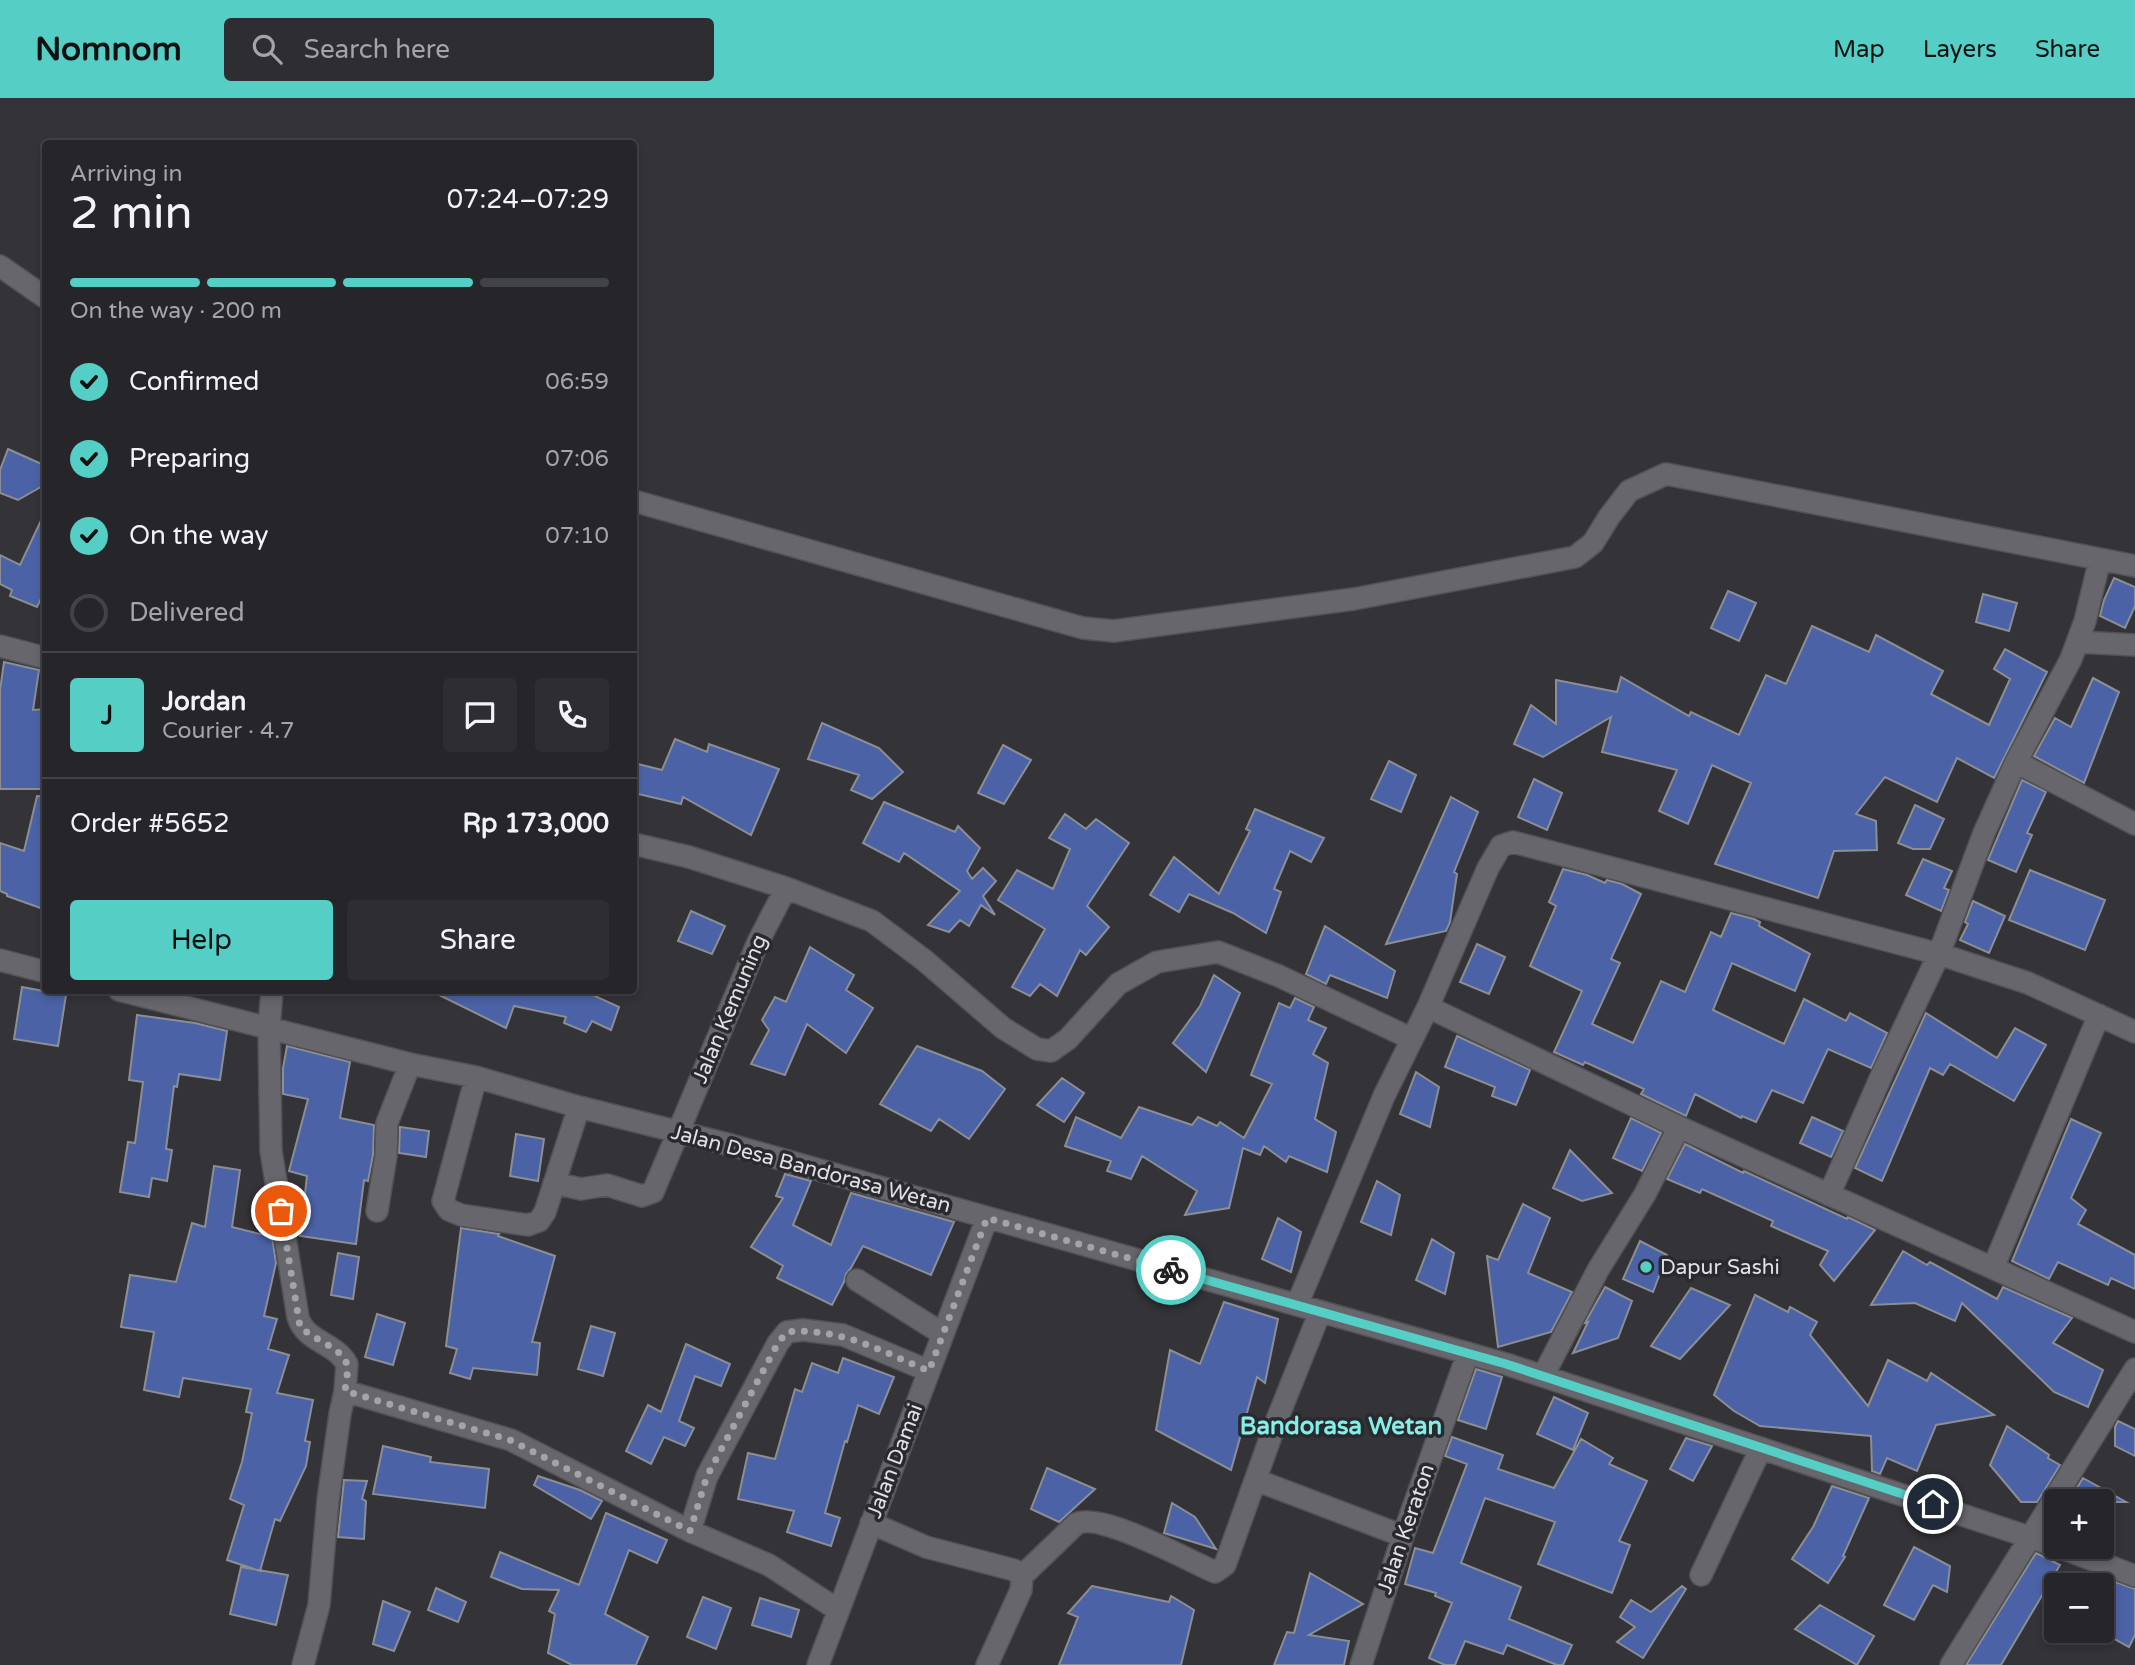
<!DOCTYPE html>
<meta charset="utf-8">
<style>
:root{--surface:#26262a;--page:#2e2e32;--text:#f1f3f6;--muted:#a4a5a8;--line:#424347;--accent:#55cec6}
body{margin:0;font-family:"Varela Round",sans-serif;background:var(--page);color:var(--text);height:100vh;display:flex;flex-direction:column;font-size:26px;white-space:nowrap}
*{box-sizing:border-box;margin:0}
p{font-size:23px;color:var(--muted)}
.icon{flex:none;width:38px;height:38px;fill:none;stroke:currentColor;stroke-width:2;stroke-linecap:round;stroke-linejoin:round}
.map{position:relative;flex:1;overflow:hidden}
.sheet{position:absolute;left:42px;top:42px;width:595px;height:854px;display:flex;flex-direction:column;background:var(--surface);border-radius:7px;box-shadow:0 4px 10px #0003,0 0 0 2px var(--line)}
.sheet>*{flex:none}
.fabs{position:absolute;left:2044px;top:1391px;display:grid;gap:14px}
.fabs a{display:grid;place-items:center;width:70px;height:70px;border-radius:7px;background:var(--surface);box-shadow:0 4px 10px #0003,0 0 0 2px var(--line);font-size:35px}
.pin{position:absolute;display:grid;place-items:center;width:60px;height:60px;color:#fff;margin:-30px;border:4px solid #fff;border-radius:50%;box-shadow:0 2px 7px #0007}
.courier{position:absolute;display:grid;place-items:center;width:70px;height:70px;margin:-35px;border:5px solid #55cec6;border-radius:50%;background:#fff;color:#222;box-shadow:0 2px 9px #0007}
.head em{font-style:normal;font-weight:600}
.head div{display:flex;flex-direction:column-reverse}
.head{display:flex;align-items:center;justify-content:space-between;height:119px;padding:0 28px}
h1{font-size:46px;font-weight:600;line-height:52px}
.bar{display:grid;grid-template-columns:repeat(4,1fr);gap:10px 7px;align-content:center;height:84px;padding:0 28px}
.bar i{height:9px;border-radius:5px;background:var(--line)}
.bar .selected{background:var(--accent)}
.bar p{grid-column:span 4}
.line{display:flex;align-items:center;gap:18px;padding:0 28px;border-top:2px solid var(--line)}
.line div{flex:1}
.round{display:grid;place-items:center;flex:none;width:74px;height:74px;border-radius:7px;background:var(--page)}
ol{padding:0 28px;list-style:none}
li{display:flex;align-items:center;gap:21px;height:77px}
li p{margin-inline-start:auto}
li .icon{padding:7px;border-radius:50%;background:var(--accent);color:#111;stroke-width:4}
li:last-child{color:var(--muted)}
li i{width:38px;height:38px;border:4px solid var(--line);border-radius:50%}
.cta{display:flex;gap:14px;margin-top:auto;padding:14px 28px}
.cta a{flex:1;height:80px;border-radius:7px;background:var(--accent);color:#111;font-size:28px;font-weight:600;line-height:80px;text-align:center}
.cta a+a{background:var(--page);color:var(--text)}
header{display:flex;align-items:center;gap:42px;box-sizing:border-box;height:98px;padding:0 35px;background:var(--accent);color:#111}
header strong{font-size:33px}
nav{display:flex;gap:38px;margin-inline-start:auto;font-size:24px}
.search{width:490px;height:63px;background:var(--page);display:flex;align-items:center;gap:18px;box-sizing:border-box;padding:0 24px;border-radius:7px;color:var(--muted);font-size:26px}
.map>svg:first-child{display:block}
.building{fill:#4b62a6;stroke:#8b8e93;stroke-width:2}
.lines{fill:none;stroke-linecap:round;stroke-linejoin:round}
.minor-casing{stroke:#525256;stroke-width:24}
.minor{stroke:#66666c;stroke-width:21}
.done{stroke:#a4a4a8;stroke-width:7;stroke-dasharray:0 12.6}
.route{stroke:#55cec6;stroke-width:9}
.poi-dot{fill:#55cec6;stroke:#29292e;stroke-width:2.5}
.labels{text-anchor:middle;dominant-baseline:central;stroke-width:7;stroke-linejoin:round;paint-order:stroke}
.street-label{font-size:21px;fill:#e1e1e4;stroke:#29292e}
.poi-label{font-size:21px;fill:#e1e1e4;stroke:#29292e;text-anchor:start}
.quarter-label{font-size:24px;font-weight:bold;fill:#84efe7;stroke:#29292e}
</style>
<header>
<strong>Nomnom</strong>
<div class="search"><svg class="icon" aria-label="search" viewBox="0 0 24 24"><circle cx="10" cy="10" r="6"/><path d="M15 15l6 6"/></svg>Search here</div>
<nav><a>Map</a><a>Layers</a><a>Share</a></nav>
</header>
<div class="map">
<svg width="2135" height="1567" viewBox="0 0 2135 1567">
<rect width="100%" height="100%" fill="#333338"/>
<path class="building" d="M 8,351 L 46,368 L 46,386 L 18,402 L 0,395 L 0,372 Z
M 46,412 L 46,490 L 37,509 L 10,498 L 12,492 L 0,486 L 0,457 L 20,467 Z
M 2114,480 L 2135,489 L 2135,508 L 2125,530 L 2100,518 L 2104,502 Z
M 1728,493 L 1756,505 L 1739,543 L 1711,530 Z
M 1983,496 L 2017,505 L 2009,533 L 1976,524 Z
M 1812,528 L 1869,554 L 1876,537 L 1943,573 L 1931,596 L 1989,627 L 2010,581 L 1994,571 L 2005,551 L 2047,574 L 1994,680 L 1957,660 L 1937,704 L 1885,679 L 1856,716 L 1876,723 L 1877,752 L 1834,753 L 1818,800 L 1715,766 L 1751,685 L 1712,667 L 1688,726 L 1659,713 L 1677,672 L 1602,654 L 1611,619 L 1543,659 L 1514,646 L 1531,607 L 1556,626 L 1556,582 L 1617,594 L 1621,579 L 1689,618 L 1691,614 L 1739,637 L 1766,577 L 1786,586 Z
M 4,564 L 39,572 L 33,612 L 46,611 L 46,691 L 0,691 L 0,592 Z
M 2093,580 L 2119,594 L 2084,685 L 2034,658 L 2055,620 L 2071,629 Z
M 822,625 L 879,650 L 903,674 L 872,701 L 851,692 L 859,677 L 808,661 Z
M 675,641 L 707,654 L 709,646 L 779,671 L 751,737 L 683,699 L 681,706 L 634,695 L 634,665 L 662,672 Z
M 1003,647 L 1031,662 L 1004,706 L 978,695 Z
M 1389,663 L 1416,677 L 1401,714 L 1371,701 Z
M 1534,681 L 1562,695 L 1547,732 L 1518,719 Z
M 2022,682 L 2046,694 L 2027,735 L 2032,737 L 2016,774 L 1988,762 Z
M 37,698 L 46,699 L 46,812 L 7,798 L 7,796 L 0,793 L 0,745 L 24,753 Z
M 1451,699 L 1478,714 L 1454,774 L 1457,776 L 1450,824 L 1446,833 L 1386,846 Z
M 884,704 L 955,734 L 958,728 L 980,750 L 967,773 L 972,781 L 983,770 L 996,783 L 983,798 L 995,817 L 981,807 L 969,828 L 960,822 L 949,834 L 928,827 L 960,793 L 904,755 L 899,764 L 863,745 Z
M 1915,707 L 1944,721 L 1930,751 L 1913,751 L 1898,745 Z
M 1255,711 L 1324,740 L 1311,764 L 1290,753 L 1274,791 L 1281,794 L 1266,835 L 1233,815 L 1189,796 L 1179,814 L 1150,797 L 1174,759 L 1219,796 L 1250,733 L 1246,731 Z
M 1065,716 L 1086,731 L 1096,721 L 1129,745 L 1087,808 L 1109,829 L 1086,857 L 1080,852 L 1057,898 L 1040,886 L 1030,898 L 1012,889 L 1045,831 L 998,802 L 1017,772 L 1053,791 L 1070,751 L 1049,740 Z
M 1923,761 L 1952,773 L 1944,790 L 1949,792 L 1941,813 L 1906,797 Z
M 1563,771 L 1587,777 L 1605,785 L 1607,782 L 1622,786 L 1641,796 L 1611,861 L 1620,865 L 1592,926 L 1633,945 L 1661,883 L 1685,894 L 1711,834 L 1721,839 L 1731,815 L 1754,821 L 1760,824 L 1759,828 L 1810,856 L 1795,893 L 1732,865 L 1713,912 L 1784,946 L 1804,901 L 1846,923 L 1850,915 L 1887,935 L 1871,970 L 1828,951 L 1803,1005 L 1772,992 L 1756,1024 L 1742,1018 L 1741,1020 L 1695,996 L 1686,1018 L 1641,996 L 1644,991 L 1585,964 L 1583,967 L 1554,954 L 1582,893 L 1530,868 L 1556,808 L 1549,804 Z
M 2030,772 L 2105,802 L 2085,852 L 2009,822 Z
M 1973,803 L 2005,818 L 1989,855 L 1960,842 L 1968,826 L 1965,824 Z
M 691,813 L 725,828 L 712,856 L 678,843 Z
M 1325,828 L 1395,873 L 1387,900 L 1330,877 L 1326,886 L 1306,876 Z
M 1477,846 L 1505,859 L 1489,896 L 1460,884 Z
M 810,849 L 854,877 L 846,892 L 873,910 L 846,955 L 807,926 L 785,977 L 751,966 L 769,932 L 762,922 L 775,899 L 786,904 Z
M 1214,877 L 1240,895 L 1206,974 L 1173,945 L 1200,908 Z
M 22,889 L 66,897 L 58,948 L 14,941 Z
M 429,892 L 582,892 L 619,909 L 611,932 L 592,923 L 586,934 L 564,925 L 566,919 L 514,908 L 506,930 Z
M 1295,900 L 1314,909 L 1308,922 L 1326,930 L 1313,956 L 1328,965 L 1315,1021 L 1336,1034 L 1327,1074 L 1289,1058 L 1286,1064 L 1264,1048 L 1260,1057 L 1243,1050 L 1229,1110 L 1185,1117 L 1197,1093 L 1142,1058 L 1131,1081 L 1107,1073 L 1111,1063 L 1065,1048 L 1076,1019 L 1121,1040 L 1139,1009 L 1192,1027 L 1198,1019 L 1217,1028 L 1220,1024 L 1244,1040 L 1272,986 L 1251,977 L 1279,905 L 1290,910 Z
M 1926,915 L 1997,960 L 2015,930 L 2046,947 L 2014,1003 L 1950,966 L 1943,977 L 1930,970 L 1882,1083 L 1855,1070 Z
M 137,917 L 195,925 L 227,933 L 220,982 L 179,976 L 177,989 L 174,988 L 166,1051 L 172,1052 L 167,1083 L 152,1080 L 149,1099 L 120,1094 L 128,1044 L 135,1045 L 143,984 L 129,982 Z
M 1457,938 L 1530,972 L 1516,1007 L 1492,998 L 1495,989 L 1445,969 Z
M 287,948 L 350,964 L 340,1020 L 374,1027 L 373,1057 L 368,1083 L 364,1082 L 356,1146 L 300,1138 L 307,1078 L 289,1073 L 308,1001 L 283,996 L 283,970 Z
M 917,948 L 982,973 L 1005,991 L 969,1041 L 939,1021 L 931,1033 L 880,1006 Z
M 1416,974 L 1439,989 L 1430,1029 L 1400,1016 Z
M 1062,980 L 1084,995 L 1064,1024 L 1037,1007 Z
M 1812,1019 L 1843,1033 L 1831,1059 L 1800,1045 Z
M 1631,1020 L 1661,1035 L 1642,1073 L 1613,1060 Z
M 2071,1021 L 2101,1035 L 2071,1100 L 2086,1112 L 2078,1126 L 2135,1157 L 2135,1191 L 2111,1180 L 2108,1187 L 2058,1164 L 2049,1181 L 2012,1163 Z
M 400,1029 L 429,1033 L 426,1059 L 399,1055 Z
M 516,1036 L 544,1041 L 538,1083 L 510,1078 Z
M 1685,1046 L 1743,1075 L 1744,1073 L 1847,1121 L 1848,1119 L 1875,1132 L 1834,1183 L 1820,1167 L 1828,1153 L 1771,1128 L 1773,1123 L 1702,1091 L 1700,1095 L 1667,1081 Z
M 1570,1052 L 1612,1095 L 1582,1103 L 1553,1090 Z
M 214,1068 L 240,1072 L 232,1129 L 272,1139 L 276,1165 L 264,1218 L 277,1221 L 268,1251 L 289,1257 L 277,1295 L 313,1302 L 305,1343 L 310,1344 L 306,1368 L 280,1423 L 275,1421 L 260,1473 L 227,1462 L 244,1407 L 230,1401 L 242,1364 L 252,1315 L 246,1314 L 251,1291 L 183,1280 L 179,1299 L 144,1292 L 154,1234 L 121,1229 L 130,1177 L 176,1184 L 192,1125 L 205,1129 Z
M 785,1076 L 811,1083 L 793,1127 L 831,1147 L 851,1095 L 954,1124 L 931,1177 L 863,1148 L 851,1170 L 846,1176 L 844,1184 L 832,1207 L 777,1180 L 783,1168 L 751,1149 L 783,1100 L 776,1098 Z
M 1377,1083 L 1400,1097 L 1391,1137 L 1361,1124 Z
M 1523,1106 L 1550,1120 L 1528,1175 L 1572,1194 L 1551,1234 L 1498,1249 L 1487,1158 L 1498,1162 Z
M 1278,1120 L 1301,1134 L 1291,1174 L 1262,1161 Z
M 461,1130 L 499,1136 L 498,1138 L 555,1158 L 532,1244 L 540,1245 L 537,1277 L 473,1270 L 470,1281 L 450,1275 L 457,1251 L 446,1248 Z
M 1432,1141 L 1454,1155 L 1445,1196 L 1416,1182 Z
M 1640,1143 L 1667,1157 L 1653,1194 L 1623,1181 Z
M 1903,1153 L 1927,1167 L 1930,1164 L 1997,1201 L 2003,1189 L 2072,1220 L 2053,1245 L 2103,1272 L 2088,1309 L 2054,1294 L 1962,1205 L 1955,1223 L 1915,1205 L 1871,1207 Z
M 338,1155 L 359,1159 L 353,1201 L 331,1197 Z
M 1605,1189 L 1632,1203 L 1618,1240 L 1573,1255 L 1588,1224 L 1585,1225 Z
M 1691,1190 L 1730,1207 L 1680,1261 L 1651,1248 Z
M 1755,1197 L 1788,1214 L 1790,1209 L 1817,1224 L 1810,1237 L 1868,1308 L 1888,1262 L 1927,1283 L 1931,1275 L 1994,1317 L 1936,1327 L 1917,1373 L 1887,1360 L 1880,1376 L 1872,1373 L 1871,1338 L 1760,1328 L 1734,1313 L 1714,1297 Z
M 1224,1204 L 1278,1221 L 1265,1285 L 1257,1279 L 1231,1372 L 1156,1332 L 1170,1252 L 1200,1266 Z
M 377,1216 L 405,1225 L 393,1267 L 365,1259 Z
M 591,1228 L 615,1235 L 603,1278 L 578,1271 Z
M 686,1246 L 730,1266 L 721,1288 L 695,1278 L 679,1323 L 694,1330 L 685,1348 L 664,1339 L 651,1366 L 626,1353 L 648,1307 L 661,1314 Z
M 843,1260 L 894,1279 L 879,1316 L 858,1307 L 847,1344 L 845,1343 L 825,1415 L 840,1420 L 831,1448 L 787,1434 L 794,1413 L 738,1401 L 748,1355 L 775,1361 L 795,1291 L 802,1294 L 812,1265 L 838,1275 Z
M 1476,1271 L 1502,1279 L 1486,1331 L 1458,1322 Z
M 1554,1299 L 1588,1315 L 1573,1352 L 1537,1336 Z
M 2118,1323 L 2135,1331 L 2135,1358 L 2115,1348 L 2115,1329 Z
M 2007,1328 L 2049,1357 L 2048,1360 L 2060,1367 L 2037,1404 L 2021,1404 L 1990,1367 Z
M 1452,1339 L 1503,1357 L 1498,1371 L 1554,1390 L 1581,1341 L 1613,1360 L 1609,1366 L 1647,1383 L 1619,1443 L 1630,1447 L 1612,1495 L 1538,1466 L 1555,1424 L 1485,1400 L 1461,1465 L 1521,1489 L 1509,1521 L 1572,1547 L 1563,1567 L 1557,1567 L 1507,1547 L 1503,1556 L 1465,1543 L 1455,1567 L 1445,1567 L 1429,1560 L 1452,1505 L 1435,1498 L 1436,1495 L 1405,1486 L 1415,1450 L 1433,1455 L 1467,1366 L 1445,1358 Z
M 1686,1340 L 1712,1348 L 1693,1383 L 1670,1371 Z
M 383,1348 L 431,1359 L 430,1364 L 489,1371 L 485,1410 L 373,1396 Z
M 1047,1370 L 1095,1391 L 1059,1424 L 1031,1411 Z
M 538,1378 L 580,1392 L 602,1403 L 591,1421 L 534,1387 Z
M 2083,1380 L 2126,1404 L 2068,1404 Z
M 344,1382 L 367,1383 L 362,1401 L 366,1403 L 364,1441 L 338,1439 Z
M 1832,1388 L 1869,1400 L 1843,1458 L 1845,1459 L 1828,1485 L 1792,1461 L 1813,1429 Z
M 1172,1405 L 1195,1419 L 1216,1451 L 1164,1435 Z
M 606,1415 L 667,1442 L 657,1465 L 629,1452 L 605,1516 L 648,1539 L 636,1567 L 572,1567 L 548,1555 L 555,1516 L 549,1513 L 559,1492 L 522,1491 L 491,1479 L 500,1454 L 579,1487 Z
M 1914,1449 L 1950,1468 L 1947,1494 L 1933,1487 L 1914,1522 L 1884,1507 Z
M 2036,1455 L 2060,1467 L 2001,1567 L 1966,1567 Z
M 241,1469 L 288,1477 L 276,1527 L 230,1516 Z
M 1310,1475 L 1363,1506 L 1309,1537 L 1349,1543 L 1344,1567 L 1274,1567 L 1287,1534 L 1294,1535 Z
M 2102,1479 L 2135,1491 L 2135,1537 L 2129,1549 L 2102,1534 Z
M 1092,1488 L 1169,1504 L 1171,1498 L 1194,1512 L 1181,1567 L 1059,1567 L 1078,1519 L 1068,1515 Z
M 1682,1488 L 1686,1491 L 1643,1560 L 1617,1544 L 1635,1529 L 1620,1519 L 1631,1502 L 1651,1514 Z
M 436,1490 L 466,1504 L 458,1524 L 428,1512 Z
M 703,1499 L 731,1510 L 716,1551 L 687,1539 Z
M 760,1500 L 799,1512 L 791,1539 L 752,1527 Z
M 383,1503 L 410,1514 L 394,1553 L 373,1546 Z
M 1820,1507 L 1874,1538 L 1857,1567 L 1795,1531 Z"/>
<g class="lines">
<g class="minor-casing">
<path id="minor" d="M 0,168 L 46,200
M 634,403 L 1083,530 L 1114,533 L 1354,501 L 1575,459 L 1593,445 L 1609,419 L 1629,393 L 1666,376 L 2135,468
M 2078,544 L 2135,547
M 0,548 L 46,560
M 2016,664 L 2135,726
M 634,746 L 689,759 L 786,790 L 872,823 L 924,862 L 1003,930 L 1037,951 L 1051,953 L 1068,941 L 1118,886 L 1157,864 L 1218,854 L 1279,878 L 1412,941
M 0,862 L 46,874
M 119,892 L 410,966 L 476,979 L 579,1009 L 731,1047 L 1506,1266 L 2056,1448
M 272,892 L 269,930 L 271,1053 L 298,1219 C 305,1244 335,1244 347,1266 L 345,1293 L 340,1316 L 328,1402 L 319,1507 L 303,1567
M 1428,909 L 1488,770 L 1501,748 L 1513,744 L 1939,856 L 2028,885 L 2135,934
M 476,979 L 443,1103 L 449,1112 L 461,1117 L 528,1127 L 539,1123 L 545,1114 L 579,1009
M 554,1085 L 581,1091 L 607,1087 L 642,1098 L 653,1094 L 758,844 L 786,790
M 1829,1097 L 1884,972 L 1939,856 L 1984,735 L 2016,664 L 2071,561 L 2085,523 L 2100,461
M 377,1113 L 386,1058 L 387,1025 L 410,966
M 1993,1170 L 2099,917
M 857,1182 L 943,1236
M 1297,1207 L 1384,998 L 1428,909 L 1679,1029
M 1543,1278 L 1598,1172 L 1645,1096 L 1679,1029 L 2135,1234
M 345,1293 L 511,1342 L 690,1433 L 769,1467 L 838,1512
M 1256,1382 L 1403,1438
M 871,1425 L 926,1449 L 1014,1472 L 1022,1478
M 690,1433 L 707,1378 L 778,1245 L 787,1234 L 803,1232 L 843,1237 L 929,1273
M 2059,1449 L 2135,1478
M 1701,1477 L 1761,1350
M 818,1567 L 987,1120
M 987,1567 L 1021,1492 L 1022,1478 L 1076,1426 C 1100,1413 1189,1463 1215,1474 L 1225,1467 L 1276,1324 L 1320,1214
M 1361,1567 L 1403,1438 L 1468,1255
M 1951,1567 L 2135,1271"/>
</g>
<use href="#minor" class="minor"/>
</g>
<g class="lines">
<path class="done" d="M 281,1113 L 300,1229 C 312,1240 342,1251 346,1264 C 349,1272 346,1284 345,1293 L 510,1342 L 690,1433 L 707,1378 L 778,1245 L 787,1234 C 840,1229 881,1253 929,1273 L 987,1120 L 1171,1172"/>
<path class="route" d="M 1171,1172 L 1506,1266 L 1933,1406"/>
</g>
<circle class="poi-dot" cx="1646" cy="1169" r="7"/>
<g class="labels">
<g class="street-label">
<text transform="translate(730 911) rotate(-67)">Jalan Kemuning</text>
<text transform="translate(811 1071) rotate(15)">Jalan Desa Bandorasa Wetan</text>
<text transform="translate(895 1363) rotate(-69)">Jalan Damai</text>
<text transform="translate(1406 1431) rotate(-71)">Jalan Keraton</text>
</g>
<g class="poi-label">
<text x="1660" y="1169">Dapur Sashi</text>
</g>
<g class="quarter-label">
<text x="1341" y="1328">Bandorasa Wetan</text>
</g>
</g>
</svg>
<div class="fabs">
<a>+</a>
<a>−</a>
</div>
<div class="pin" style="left:281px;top:1113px;background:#ea580c"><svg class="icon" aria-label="bag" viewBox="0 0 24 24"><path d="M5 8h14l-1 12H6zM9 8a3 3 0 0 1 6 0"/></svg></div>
<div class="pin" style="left:1933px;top:1406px;background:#1f2937"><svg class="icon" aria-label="home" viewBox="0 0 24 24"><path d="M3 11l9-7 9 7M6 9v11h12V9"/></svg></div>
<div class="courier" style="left:1171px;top:1172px"><svg class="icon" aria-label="bike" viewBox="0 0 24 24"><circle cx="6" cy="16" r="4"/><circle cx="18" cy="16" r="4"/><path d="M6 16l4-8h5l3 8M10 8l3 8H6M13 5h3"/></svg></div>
<section class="sheet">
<div class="head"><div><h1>2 min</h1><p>Arriving in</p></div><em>07:24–07:29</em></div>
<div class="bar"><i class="selected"></i><i class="selected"></i><i class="selected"></i><i></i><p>On the way · 200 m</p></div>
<ol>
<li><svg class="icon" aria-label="check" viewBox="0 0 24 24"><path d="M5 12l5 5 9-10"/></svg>Confirmed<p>06:59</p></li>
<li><svg class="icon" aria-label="check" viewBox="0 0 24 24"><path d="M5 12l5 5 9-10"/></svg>Preparing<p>07:06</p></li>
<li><svg class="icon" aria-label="check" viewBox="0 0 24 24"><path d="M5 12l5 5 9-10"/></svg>On the way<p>07:10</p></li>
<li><i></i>Delivered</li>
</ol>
<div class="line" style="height:126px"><b class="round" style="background:var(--accent);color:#111">J</b><div><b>Jordan</b><p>Courier · 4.7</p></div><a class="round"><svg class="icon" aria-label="chat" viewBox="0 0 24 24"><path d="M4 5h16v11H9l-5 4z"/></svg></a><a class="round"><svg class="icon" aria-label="phone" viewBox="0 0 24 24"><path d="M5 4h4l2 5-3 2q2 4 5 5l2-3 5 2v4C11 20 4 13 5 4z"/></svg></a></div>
<div class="line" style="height:91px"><div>Order #5652</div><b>Rp 173,000</b></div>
<div class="cta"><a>Help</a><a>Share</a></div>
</section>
</div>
